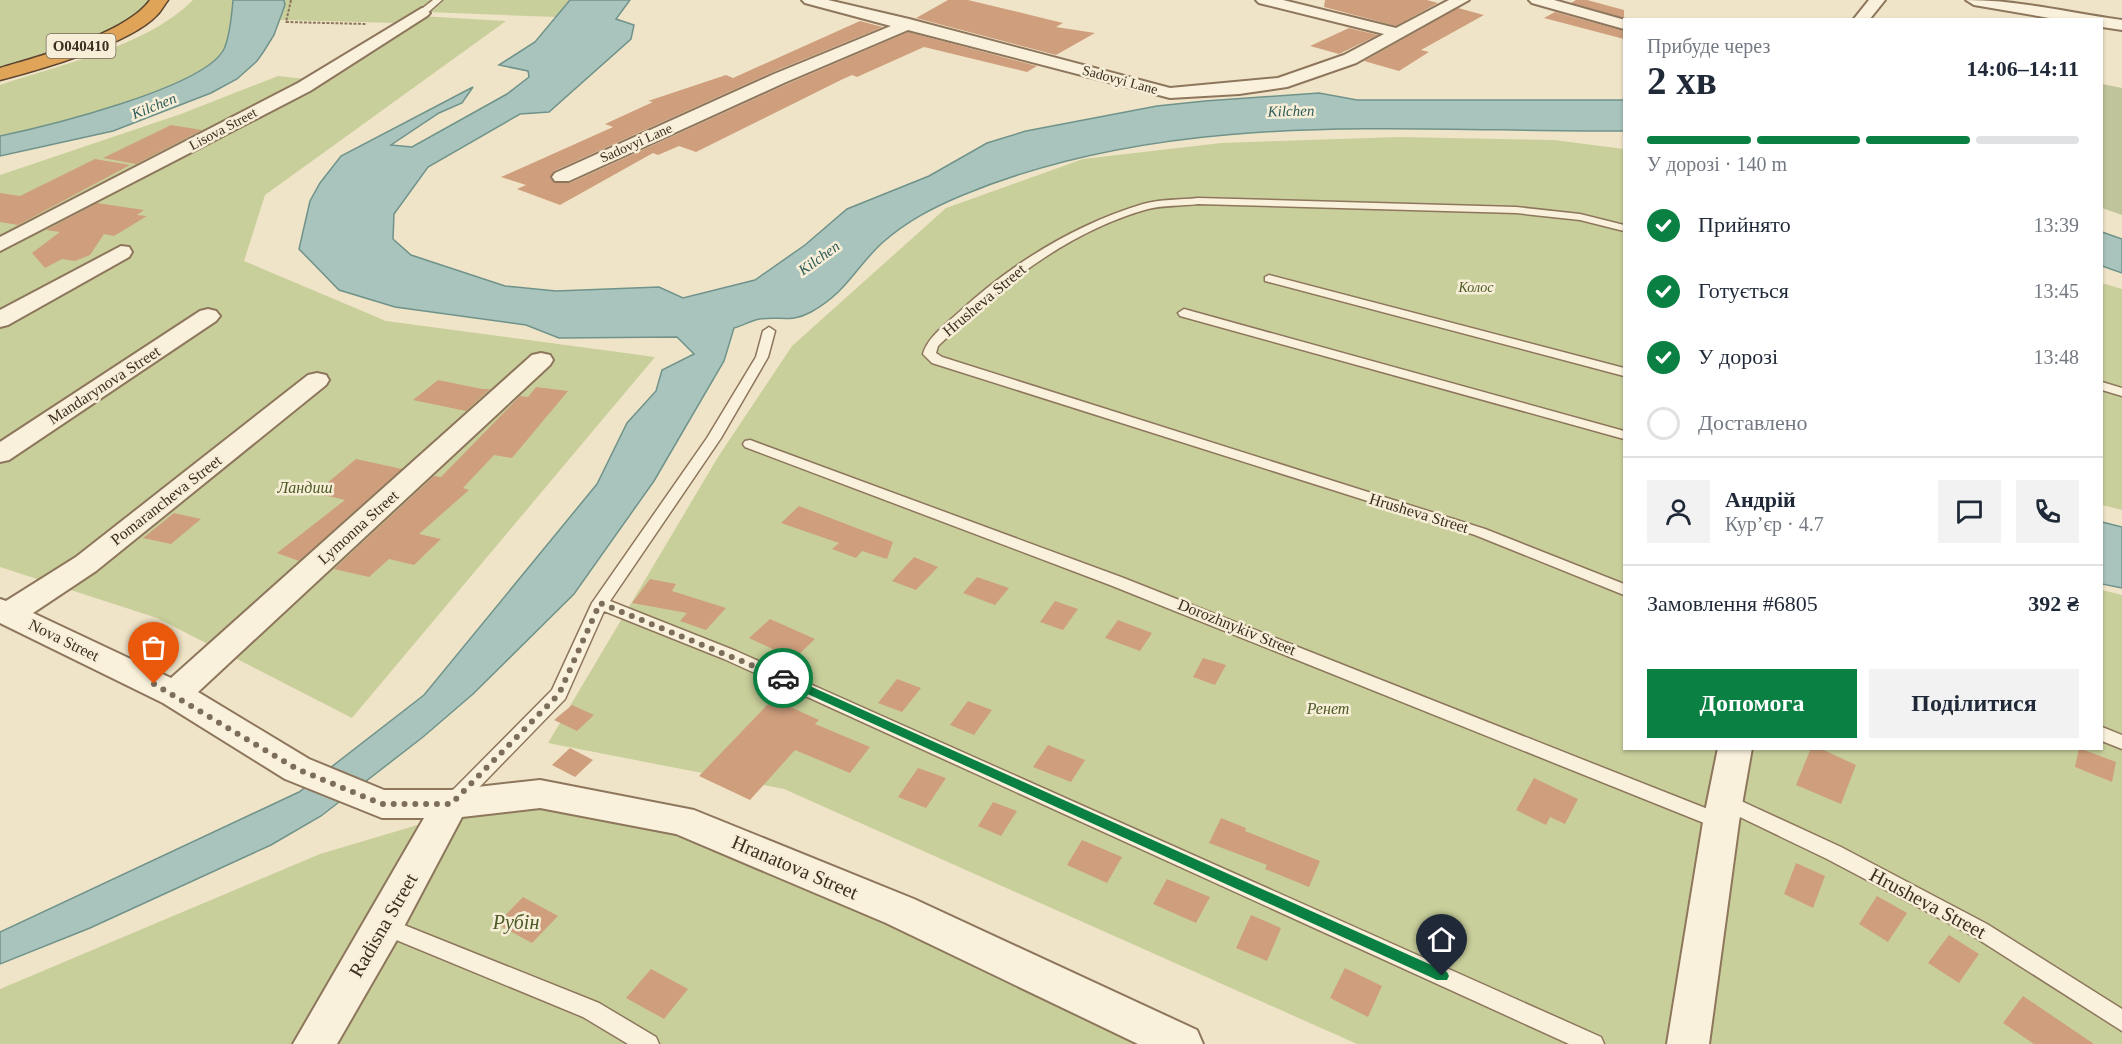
<!DOCTYPE html>
<html lang="uk">
<meta charset="utf-8">
<style>
:root{--surface:#fff;--page:#f2f2f3;--text:#1f2937;--muted:#747a83;--line:#e0e1e3;--accent:#0b8043}
body{margin:0;font-family:"Times New Roman",serif;background:var(--page);color:var(--text);height:100vh;display:flex;flex-direction:column;font-size:22px;white-space:nowrap}
*{box-sizing:border-box;margin:0}
p{font-size:20px;color:var(--muted)}
.icon{flex:none;width:33px;height:33px;fill:none;stroke:currentColor;stroke-width:2;stroke-linecap:round;stroke-linejoin:round}
.map{position:relative;flex:1;overflow:hidden}
.sheet{position:absolute;left:1623px;top:18px;width:480px;height:732px;display:flex;flex-direction:column;background:var(--surface);border-radius:0px;box-shadow:0 2px 4px #0004}
.sheet>*{flex:none}
.pin{position:absolute;display:grid;place-items:center;width:51px;height:51px;color:#fff;margin:-62px -26px;border-radius:50% 50% 50% 0;rotate:-45deg;box-shadow:0 0 6px #0007}
.pin .icon{rotate:45deg}
.courier{position:absolute;display:grid;place-items:center;width:60px;height:60px;margin:-30px;border:4px solid #0b8043;border-radius:50%;background:#fff;color:#222;box-shadow:0 2px 8px #0007}
.head em{font-style:normal;font-weight:800}
.head div{display:flex;flex-direction:column-reverse}
.head{display:flex;align-items:center;justify-content:space-between;height:102px;padding:0 24px}
h1{font-size:39px;font-weight:800;line-height:45px}
.bar{display:grid;grid-template-columns:repeat(4,1fr);gap:9px 6px;align-content:center;height:72px;padding:0 24px}
.bar i{height:8px;border-radius:4px;background:var(--line)}
.bar .current{background:var(--accent)}
.bar p{grid-column:span 4}
.line{display:flex;align-items:center;gap:15px;padding:0 24px;border-top:2px solid var(--line)}
.line div{flex:1}
.round{display:grid;place-items:center;flex:none;width:63px;height:63px;border-radius:0px;background:var(--page)}
ol{padding:0 24px;list-style:none}
li{display:flex;align-items:center;gap:18px;height:66px}
li p{margin-inline-start:auto}
li .icon{padding:6px;border-radius:50%;background:var(--accent);color:#fff;stroke-width:4}
li:last-child{color:var(--muted)}
li i{width:33px;height:33px;border:3px solid var(--line);border-radius:50%}
.action{display:flex;gap:12px;margin-top:auto;padding:12px 24px}
.action a{flex:1;height:69px;border-radius:0px;background:var(--accent);color:#fff;font-size:24px;font-weight:800;line-height:69px;text-align:center}
.action a+a{background:var(--page);color:var(--text)}
.map>svg:first-child{display:block}
.green{fill:#c9cf9b}
.cemetery{fill:#bfc49a}
.water{fill:#a9c4bc;stroke:#6f938a;stroke-width:1.5}
.building{fill:#cf9f7d}
.lines{fill:none;stroke-linecap:round;stroke-linejoin:round}
.lane-casing{stroke:#8d765c;stroke-width:3}
.street-casing{stroke:#8d765c;stroke-width:4}
.highway-casing{stroke:#5b4430;stroke-width:3}
.path{stroke:#8d765c;stroke-width:2;stroke-dasharray:3 1.5;stroke-linecap:butt}
.lane{fill:#faf1dc;fill-rule:evenodd}
.street{fill:#faf1dc;fill-rule:evenodd}
.highway{fill:#e0a458;fill-rule:evenodd}
.route{fill:#0b8043}
.done{stroke:#7c6e5b;stroke-width:6;stroke-dasharray:0 10.8}
.labels{text-anchor:middle;dominant-baseline:central;stroke-width:5;stroke-linejoin:round;paint-order:stroke}
.far-street-label{font-size:14px;fill:#3d2e20;stroke:#f7eed8}
.far-park-label{font-size:14px;font-style:italic;fill:#4d5a26;stroke:#f7eed8}
.shield{fill:#f7eed8;stroke:#756857;stroke-width:1.5}
.shield-label{font-size:15px;font-weight:bold;fill:#3d2e20}
.far-water-label{font-size:15px;font-style:italic;fill:#2f5d5a;stroke:#f7eed8}
.street-label{font-size:16px;fill:#3d2e20;stroke:#f7eed8}
.park-label{font-size:16px;font-style:italic;fill:#4d5a26;stroke:#f7eed8}
.near-street-label{font-size:20px;fill:#3d2e20;stroke:#f7eed8}
.near-park-label{font-size:20px;font-style:italic;fill:#4d5a26;stroke:#f7eed8}
</style>
<div class="map">
<svg width="2122" height="1044" viewBox="0 0 2122 1044">
<rect width="100%" height="100%" fill="#f0e4c8"/>
<path class="green" d="M 0,0 L 149,0 C 141,29 29,60 0,69 Z
M 193,0 L 233,0 C 232,12 229,39 224,49 C 205,88 43,127 0,136 L 0,85 C 61,64 146,47 193,0 Z
M 284,0 L 570,0 L 556,17 L 425,12 L 420,16 L 506,21 L 265,195 L 244,261 L 386,321 L 655,357 L 352,718 L 157,618 L 0,567 L 0,175 L 181,114 L 278,76 L 306,79 L 398,23 L 279,20 Z
M 1399,137 L 1554,140 L 1624,149 L 1624,748 L 2102,748 L 2102,590 L 2122,595 L 2122,1044 L 1357,1044 L 784,789 L 548,743 L 718,457 L 792,346 L 946,208 L 1083,159 L 1221,143 Z
M 2102,283 L 2122,289 L 2122,510 L 2102,505 Z
M 505,799 L 662,815 L 1194,1044 L 0,1044 L 0,989 L 320,854 Z"/>
<path class="cemetery" d="M 2102,84 L 2122,88 L 2122,215 L 2102,208 Z"/>
<path class="water" d="M 233,0 L 284,0 L 285,5 L 274,35 L 264,51 L 257,61 L 237,79 L 211,93 L 113,131 L 0,156 L 0,136 C 43,127 205,88 224,49 C 229,38 232,12 233,0 Z
M 570,0 L 630,0 L 616,19 L 634,25 L 631,39 L 549,112 L 520,114 L 428,167 L 394,214 L 393,239 L 411,255 L 505,286 L 556,291 L 659,287 L 683,298 L 755,280 L 805,245 L 847,209 L 929,176 L 987,143 L 1026,131 L 1157,106 L 1205,101 L 1319,93 L 1357,100 L 1624,100 L 1624,131 C 1402,132 1173,108 963,195 C 932,208 907,221 882,243 C 855,268 847,292 811,312 C 791,323 781,316 760,319 C 752,320 742,326 734,328 L 724,361 L 654,481 L 574,594 L 473,694 L 423,737 L 321,816 L 271,845 L 90,928 L 0,964 L 0,932 L 299,792 L 424,695 L 597,484 L 627,423 L 656,391 L 662,370 L 694,354 L 677,337 L 559,338 L 526,325 L 395,307 L 339,290 L 299,249 L 310,201 L 320,183 L 341,156 L 473,87 L 462,103 L 439,113 L 391,145 L 412,147 L 507,94 L 529,77 L 528,71 L 499,65 L 535,42 Z
M 2102,232 L 2122,239 L 2122,273 L 2102,266 Z
M 2102,522 L 2122,527 L 2122,588 L 2102,584 Z"/>
<path class="building" d="M 948,0 L 968,0 L 1063,23 L 1056,27 L 1095,33 L 1056,55 L 916,18 Z
M 1325,0 L 1427,0 L 1438,3 L 1396,26 L 1324,7 Z
M 1576,0 L 1587,0 L 1624,10 L 1624,18 L 1571,3 Z
M 1458,8 L 1484,15 L 1421,50 L 1429,52 L 1399,71 L 1364,61 Z
M 1555,12 L 1624,31 L 1624,39 L 1544,18 Z
M 860,21 L 883,27 L 773,72 L 554,171 L 550,178 L 555,183 L 570,183 L 787,84 L 908,32 L 1037,66 L 1027,72 L 924,47 L 857,77 L 852,75 L 841,80 L 696,152 L 679,146 L 658,155 L 653,153 L 560,205 L 517,189 L 526,185 L 501,177 L 613,127 L 605,124 L 653,102 L 648,101 L 726,75 L 733,78 Z
M 1349,28 L 1378,35 L 1339,54 L 1310,46 Z
M 171,125 L 202,130 L 136,164 L 103,158 Z
M 95,159 L 130,165 L 18,225 L 0,222 L 0,193 L 20,196 Z
M 97,203 L 144,210 L 137,215 L 147,216 L 114,236 L 104,234 L 90,255 L 75,261 L 62,259 L 45,268 L 32,253 L 60,232 L 46,230 Z
M 438,380 L 482,389 L 490,389 L 466,411 L 413,400 Z
M 536,387 L 568,391 L 512,458 L 494,455 L 463,488 L 469,490 L 419,534 L 441,539 L 414,565 L 389,559 L 369,577 L 334,569 L 434,476 L 441,477 L 520,396 L 528,397 Z
M 356,459 L 402,469 L 299,561 L 277,553 L 345,500 L 315,493 Z
M 799,506 L 893,542 L 887,559 L 862,551 L 856,558 L 832,549 L 839,543 L 781,523 Z
M 174,513 L 201,519 L 171,544 L 143,538 Z
M 914,557 L 938,567 L 916,590 L 892,581 Z
M 977,577 L 1009,588 L 995,605 L 963,593 Z
M 650,579 L 676,584 L 672,591 L 726,608 L 706,630 L 680,621 L 687,613 L 632,603 Z
M 1055,601 L 1078,609 L 1063,630 L 1040,622 Z
M 770,619 L 815,639 L 794,659 L 749,638 Z
M 1118,620 L 1152,633 L 1140,651 L 1105,638 Z
M 1203,658 L 1226,665 L 1215,685 L 1193,677 Z
M 897,679 L 921,688 L 902,712 L 878,703 Z
M 773,699 L 819,720 L 815,724 L 870,747 L 850,773 L 795,750 L 750,800 L 699,776 Z
M 968,701 L 992,710 L 974,735 L 950,725 Z
M 572,705 L 594,715 L 577,731 L 554,720 Z
M 1048,745 L 1085,760 L 1071,782 L 1033,767 Z
M 570,748 L 593,760 L 575,777 L 552,765 Z
M 1811,748 L 1819,748 L 1856,765 L 1841,804 L 1796,785 Z
M 2079,748 L 2116,762 L 2112,782 L 2075,767 Z
M 918,768 L 946,778 L 926,808 L 898,797 Z
M 1534,778 L 1578,799 L 1565,824 L 1550,817 L 1546,825 L 1516,810 Z
M 993,802 L 1017,811 L 1001,836 L 978,826 Z
M 1221,818 L 1246,828 L 1245,831 L 1320,861 L 1309,887 L 1265,869 L 1267,865 L 1209,843 Z
M 1082,840 L 1122,857 L 1107,883 L 1067,865 Z
M 1796,863 L 1825,876 L 1813,908 L 1784,894 Z
M 1167,879 L 1210,897 L 1196,923 L 1153,904 Z
M 1877,896 L 1907,913 L 1888,942 L 1859,924 Z
M 523,897 L 558,916 L 532,943 L 497,924 Z
M 1251,915 L 1281,928 L 1267,961 L 1236,948 Z
M 1949,935 L 1979,954 L 1959,983 L 1928,963 Z
M 1345,968 L 1382,986 L 1368,1017 L 1330,998 Z
M 651,969 L 688,989 L 664,1019 L 626,998 Z
M 2023,996 L 2094,1044 L 2034,1044 L 2003,1023 Z"/>
<g class="lines">
<g class="lane-casing">
<path id="lane" d="M 433,0 L 442,0 L 425,15 L 419,15 L 419,11 Z
M 1198,198 L 1516,207 L 1580,214 L 1624,225 L 1624,231 L 1580,220 L 1516,213 L 1198,204 C 1182,206 1163,205 1148,209 C 1065,232 998,288 938,346 L 936,353 L 942,357 L 1485,529 L 1624,584 L 1624,595 L 1475,535 L 932,363 L 923,354 C 928,337 945,325 958,313 C 1011,264 1074,225 1143,204 C 1160,199 1180,200 1198,198 Z
M 1269,275 L 1624,368 L 1624,376 L 1265,281 L 1265,277 Z
M 1184,309 L 1624,431 L 1624,439 L 1180,316 L 1178,313 Z
M 769,327 L 775,331 L 768,357 L 721,438 L 610,601 L 736,651 L 1601,1037 L 1604,1044 L 1569,1044 L 724,659 L 604,611 L 565,699 L 460,807 L 453,810 L 446,807 L 444,802 L 446,797 L 552,690 L 592,603 L 707,438 L 756,357 L 763,331 Z
M 2102,382 L 2122,388 L 2122,396 L 2102,390 Z
M 750,440 L 1121,577 L 1728,817 L 1731,822 L 1728,827 L 1721,830 L 1714,827 L 1110,585 L 745,447 L 743,444 L 745,441 Z
M 2102,727 L 2122,735 L 2122,749 L 2102,741 Z
M 1726,794 L 1841,847 L 1987,924 L 2122,1009 L 2122,1031 L 1973,936 L 1827,859 L 1719,807 L 1717,802 L 1719,797 Z
M 384,917 L 599,1003 L 656,1037 L 659,1044 L 628,1044 L 583,1017 L 377,932 L 374,926 L 377,920 Z"/>
</g>
<g class="street-casing">
<path id="street" d="M 802,0 L 828,0 L 909,19 L 1170,88 L 1278,78 L 1344,55 L 1384,34 L 1259,3 L 1256,0 L 1283,0 L 1396,28 L 1449,0 L 1469,0 L 1356,63 L 1287,87 L 1239,94 L 1170,98 L 908,30 L 786,82 L 569,181 L 555,181 L 552,177 L 555,173 L 774,74 L 891,26 L 805,3 Z
M 1529,0 L 1554,0 L 1625,20 L 1624,29 L 1532,3 Z
M 1869,0 L 1885,0 L 1869,20 L 1853,20 Z
M 1966,0 C 2019,0 2071,13 2122,20 L 2122,30 L 2102,27 L 2102,20 L 2061,20 L 1974,5 Z
M 422,8 L 430,13 L 427,16 L 310,91 L 0,251 L 0,237 L 298,83 Z
M 121,246 L 129,247 L 132,252 L 129,257 L 8,325 L 0,327 L 0,310 Z
M 208,309 L 216,311 L 220,316 L 216,321 L 9,460 L 0,462 L 0,442 L 200,311 Z
M 541,353 L 550,355 L 553,360 L 550,365 L 198,692 L 309,759 L 384,790 L 451,790 L 540,780 L 694,810 L 914,899 L 1197,1030 L 1203,1044 L 1138,1044 L 886,923 L 676,834 L 540,808 L 462,817 L 398,938 L 337,1044 L 293,1044 L 424,818 L 382,818 L 285,779 L 163,703 L 0,623 L 0,599 L 6,601 L 76,557 L 308,375 L 317,373 L 326,375 L 329,380 L 326,385 L 96,571 L 33,613 L 171,678 L 532,355 Z
M 1718,748 L 1752,748 L 1739,822 L 1709,1044 L 1667,1044 L 1703,822 Z"/>
</g>
<g class="highway-casing">
<path id="highway" d="M 150,0 L 168,0 C 164,5 161,11 157,15 C 130,44 39,70 0,80 L 0,68 C 40,56 126,34 150,0 Z"/>
</g>
<path class="path" d="M 291,0 L 286,22 L 367,24"/>
<use href="#lane" class="lane"/>
<use href="#street" class="street"/>
<use href="#highway" class="highway"/>
</g>
<path class="route" d="M 783,674 L 1447,972 L 1449,976 L 1447,980 L 1437,980 L 779,681 L 777,678 Z"/>
<g class="lines">
<path class="done" d="M 154,684 L 297,769 L 382,804 L 451,804 L 559,694 L 600,603 L 783,678"/>
</g>
<g class="labels">
<g class="far-street-label">
<text transform="translate(1120 80) rotate(15)">Sadovyi Lane</text>
<text transform="translate(223 129) rotate(-28)">Lisova Street</text>
<text transform="translate(636 143) rotate(-24)">Sadovyi Lane</text>
</g>
<g class="far-park-label">
<text x="1476" y="287">Колос</text>
</g>
<rect class="shield" x="46.5" y="34" width="69" height="24" rx="4.5"/>
<g class="shield-label">
<text x="81" y="46">О040410</text>
</g>
<g class="far-water-label">
<text transform="translate(154 106) rotate(-22)">Kilchen</text>
<text transform="translate(1291 111) rotate(-1)">Kilchen</text>
<text transform="translate(819 258) rotate(-36)">Kilchen</text>
</g>
<g class="street-label">
<text transform="translate(984 300) rotate(-40)">Hrusheva Street</text>
<text transform="translate(104 385) rotate(-33)">Mandarynova Street</text>
<text transform="translate(166 500) rotate(-38)">Pomarancheva Street</text>
<text transform="translate(1419 513) rotate(17)">Hrusheva Street</text>
<text transform="translate(358 527) rotate(-42)">Lymonna Street</text>
<text transform="translate(1237 627) rotate(22)">Dorozhnykiv Street</text>
<text transform="translate(64 640) rotate(26)">Nova Street</text>
</g>
<g class="park-label">
<text x="305" y="487">Ландиш</text>
<text x="1328" y="708">Ренет</text>
</g>
<g class="near-street-label">
<text transform="translate(795 867) rotate(23)">Hranatova Street</text>
<text transform="translate(1928 903) rotate(28)">Hrusheva Street</text>
<text transform="translate(383 925) rotate(-60)">Radisna Street</text>
</g>
<g class="near-park-label">
<text x="516" y="922">Рубін</text>
</g>
</g>
</svg>
<div class="pin" style="left:154px;top:684px;background:#ea580c"><svg class="icon" aria-label="bag" viewBox="0 0 24 24"><path d="M5 8h14l-1 12H6zM9 8a3 3 0 0 1 6 0"/></svg></div>
<div class="pin" style="left:1442px;top:976px;background:#1f2937"><svg class="icon" aria-label="home" viewBox="0 0 24 24"><path d="M3 11l9-7 9 7M6 9v11h12V9"/></svg></div>
<div class="courier" style="left:783px;top:678px"><svg class="icon" aria-label="car" viewBox="0 0 24 24"><path d="M5 17H2v-5l4-1 3-4h7l3 4 3 1v5h-3M9 17h6M6 11h13"/><circle cx="7" cy="17" r="2"/><circle cx="17" cy="17" r="2"/></svg></div>
<section class="sheet">
<div class="head"><div><h1>2 хв</h1><p>Прибуде через</p></div><em>14:06–14:11</em></div>
<div class="bar"><i class="current"></i><i class="current"></i><i class="current"></i><i></i><p>У дорозі · 140 m</p></div>
<ol>
<li><svg class="icon" aria-label="check" viewBox="0 0 24 24"><path d="M5 12l5 5 9-10"/></svg>Прийнято<p>13:39</p></li>
<li><svg class="icon" aria-label="check" viewBox="0 0 24 24"><path d="M5 12l5 5 9-10"/></svg>Готується<p>13:45</p></li>
<li><svg class="icon" aria-label="check" viewBox="0 0 24 24"><path d="M5 12l5 5 9-10"/></svg>У дорозі<p>13:48</p></li>
<li><i></i>Доставлено</li>
</ol>
<div class="line" style="height:108px"><a class="round"><svg class="icon" aria-label="person" viewBox="0 0 24 24"><circle cx="12" cy="8" r="4"/><path d="M4 21q1-7 8-7t8 7"/></svg></a><div><b>Андрій</b><p>Кур’єр · 4.7</p></div><a class="round"><svg class="icon" aria-label="chat" viewBox="0 0 24 24"><path d="M4 5h16v11H9l-5 4z"/></svg></a><a class="round"><svg class="icon" aria-label="phone" viewBox="0 0 24 24"><path d="M5 4h4l2 5-3 2q2 4 5 5l2-3 5 2v4C11 20 4 13 5 4z"/></svg></a></div>
<div class="line" style="height:78px"><div>Замовлення #6805</div><b>392 ₴</b></div>
<div class="action"><a>Допомога</a><a>Поділитися</a></div>
</section>
</div>
